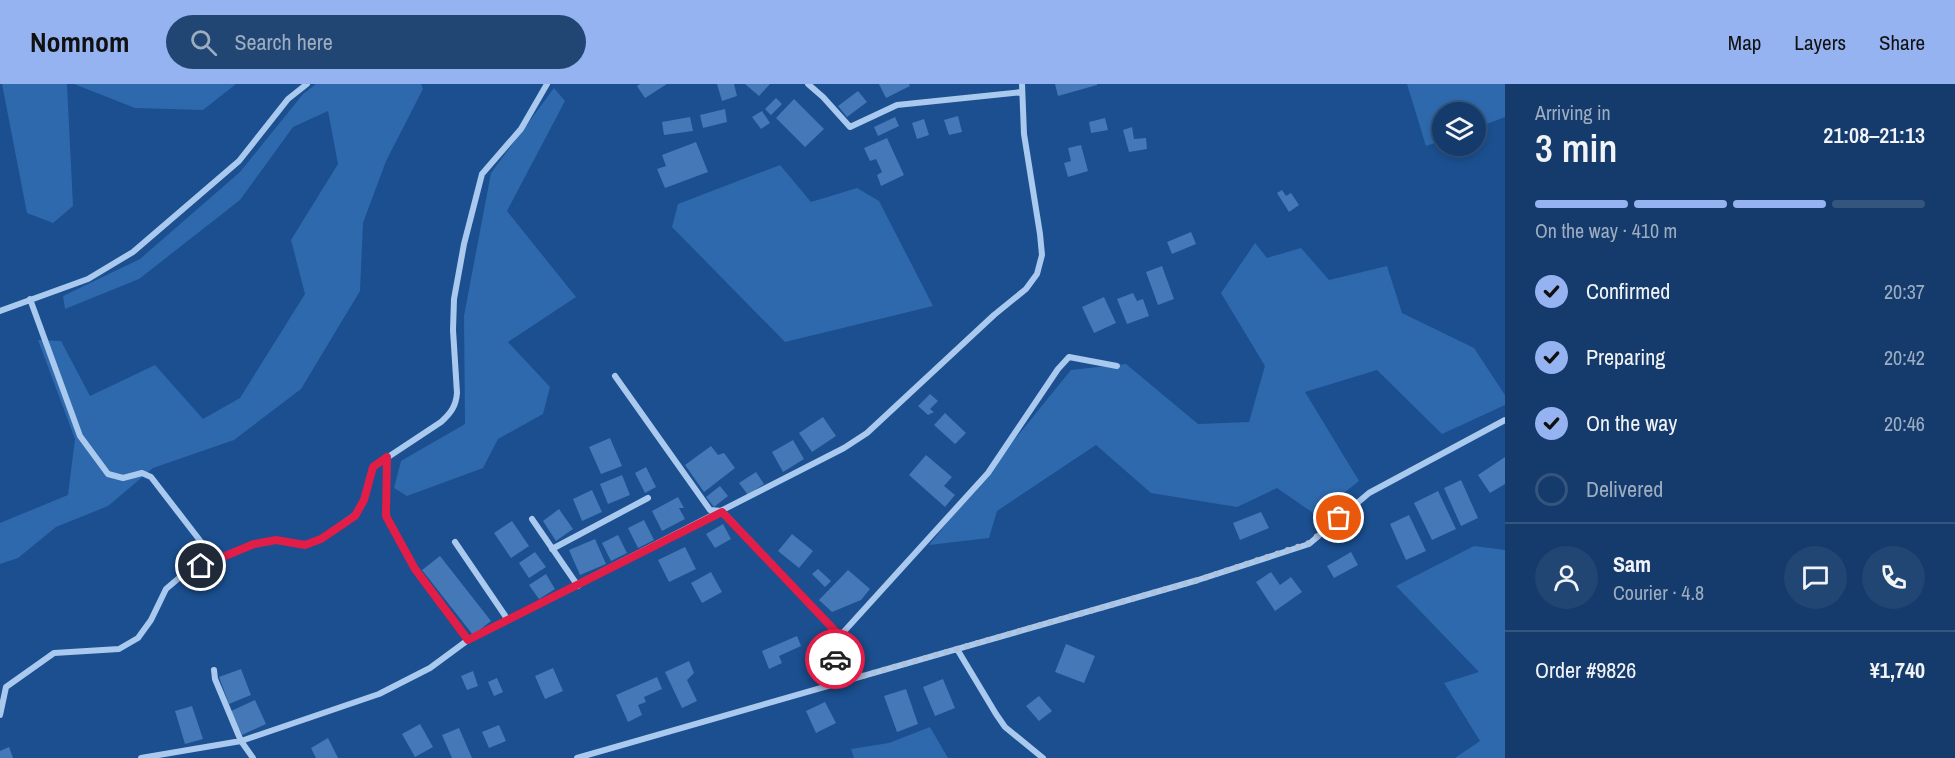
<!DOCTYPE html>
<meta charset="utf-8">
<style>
:root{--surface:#143b6b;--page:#214673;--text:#f1f3f6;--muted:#9dadc1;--line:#33557e;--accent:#95b2f1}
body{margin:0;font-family:"Archivo Narrow",sans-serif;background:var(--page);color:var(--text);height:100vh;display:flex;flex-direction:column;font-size:22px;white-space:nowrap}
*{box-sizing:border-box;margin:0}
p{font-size:20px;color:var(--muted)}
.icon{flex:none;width:33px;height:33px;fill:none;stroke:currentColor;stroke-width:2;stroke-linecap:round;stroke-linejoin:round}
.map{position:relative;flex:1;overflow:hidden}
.drawer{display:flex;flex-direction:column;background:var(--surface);width:450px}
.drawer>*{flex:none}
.controls{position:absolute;left:1432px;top:18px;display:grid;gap:12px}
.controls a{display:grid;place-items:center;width:54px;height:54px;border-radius:50%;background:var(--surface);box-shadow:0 3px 9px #0003,0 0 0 2px var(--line);font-size:30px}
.pin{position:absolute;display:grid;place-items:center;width:51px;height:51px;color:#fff;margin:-26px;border:3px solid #fff;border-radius:50%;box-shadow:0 2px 6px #0007}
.courier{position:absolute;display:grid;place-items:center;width:60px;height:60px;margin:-30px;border:4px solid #e11d48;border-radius:50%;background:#fff;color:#222;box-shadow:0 2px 8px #0007}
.summary em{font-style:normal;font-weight:600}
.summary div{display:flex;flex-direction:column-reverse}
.summary{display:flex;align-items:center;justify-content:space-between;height:102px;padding:0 30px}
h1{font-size:39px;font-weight:600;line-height:45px}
.bar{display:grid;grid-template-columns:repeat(4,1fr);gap:9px 6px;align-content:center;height:72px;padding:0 30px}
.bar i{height:8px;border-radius:4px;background:var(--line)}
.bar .selected{background:var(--accent)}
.bar p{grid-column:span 4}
.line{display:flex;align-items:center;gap:15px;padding:0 30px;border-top:2px solid var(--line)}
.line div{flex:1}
.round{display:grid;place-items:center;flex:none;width:63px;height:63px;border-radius:32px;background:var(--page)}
ol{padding:0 30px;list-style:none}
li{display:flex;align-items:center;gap:18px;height:66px}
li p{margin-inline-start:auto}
li .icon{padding:6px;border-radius:50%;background:var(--accent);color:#111;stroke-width:4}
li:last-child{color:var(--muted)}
li i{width:33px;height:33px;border:3px solid var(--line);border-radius:50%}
header{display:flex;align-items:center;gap:36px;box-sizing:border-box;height:84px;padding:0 30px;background:var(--accent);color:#111}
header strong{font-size:28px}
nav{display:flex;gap:33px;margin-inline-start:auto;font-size:21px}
.search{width:420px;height:54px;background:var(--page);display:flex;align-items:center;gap:15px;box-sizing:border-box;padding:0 21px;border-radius:33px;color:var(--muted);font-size:22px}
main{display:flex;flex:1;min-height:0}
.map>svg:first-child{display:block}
.green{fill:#2e69ad}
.building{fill:#4478b7}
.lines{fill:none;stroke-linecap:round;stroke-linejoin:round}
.minor{stroke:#a9c9ee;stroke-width:6}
.done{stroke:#afc1d8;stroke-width:6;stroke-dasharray:0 10.8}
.route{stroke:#e11d48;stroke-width:8}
</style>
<header>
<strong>Nomnom</strong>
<div class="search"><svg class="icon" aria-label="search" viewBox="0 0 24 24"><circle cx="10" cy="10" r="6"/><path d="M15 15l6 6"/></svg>Search here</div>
<nav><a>Map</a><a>Layers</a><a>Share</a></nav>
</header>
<main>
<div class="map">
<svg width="1505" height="674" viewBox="0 0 1505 674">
<rect width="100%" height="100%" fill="#1b4f8f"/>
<path class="green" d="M 2,0 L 67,0 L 73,122 L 53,139 L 27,129 Z
M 74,0 L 236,0 L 203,26 L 135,24 Z
M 316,0 L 421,0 L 423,5 L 386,77 L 363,139 L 360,207 L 301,305 L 234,356 L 153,384 L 108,422 L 56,443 L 18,474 L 0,480 L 0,439 L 68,411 L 75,355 L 38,256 L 61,257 L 90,312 L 155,281 L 203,335 L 240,314 L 305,210 L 291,156 L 338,80 L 328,27 L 293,43 L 240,116 L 139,195 L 65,225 L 63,212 L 140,175 L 240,88 L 303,10 Z
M 1407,0 L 1505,0 L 1505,33 L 1476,44 L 1476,28 L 1443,28 L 1443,56 L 1426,62 Z
M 554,4 L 565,17 L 507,127 L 576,213 L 508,258 L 550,303 L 543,330 L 498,355 L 483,384 L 407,412 L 394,404 L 401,377 L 465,340 L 464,232 L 491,89 Z
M 780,81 L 811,118 L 857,104 L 879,117 L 933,222 L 785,258 L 672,143 L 678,120 Z
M 1255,159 L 1267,174 L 1301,164 L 1329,196 L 1387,182 L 1402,229 L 1474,264 L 1505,311 L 1505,321 L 1442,350 L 1377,286 L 1305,308 L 1359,397 L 1316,431 L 1277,404 L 1237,423 L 1151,409 L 1096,361 L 997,427 L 989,454 L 929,461 L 1071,286 L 1126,280 L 1198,340 L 1249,338 L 1265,282 L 1221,209 Z
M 1474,462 L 1505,466 L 1505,674 L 1455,674 L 1480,657 L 1444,599 L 1479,588 L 1396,502 Z
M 930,643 L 948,674 L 854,674 L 851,665 L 889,659 Z"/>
<path class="building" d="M 640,0 L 667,0 L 645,14 L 637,2 Z
M 717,0 L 734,0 L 737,12 L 722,17 Z
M 745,0 L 770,0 L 759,12 Z
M 879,0 L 909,0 L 910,2 L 886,14 Z
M 1055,0 L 1097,0 L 1097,1 L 1058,12 Z
M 858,7 L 867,18 L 847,33 L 838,22 Z
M 776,14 L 782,20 L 771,31 L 765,25 Z
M 794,15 L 824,45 L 805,63 L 776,34 Z
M 725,25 L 727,38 L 703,44 L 700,31 Z
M 762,27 L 770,39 L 761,45 L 752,33 Z
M 958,32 L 962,48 L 949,51 L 944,36 Z
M 690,33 L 693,47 L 664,51 L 662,38 Z
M 895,33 L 899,42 L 878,52 L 874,43 Z
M 1105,34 L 1108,46 L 1091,49 L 1089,38 Z
M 924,35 L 929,51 L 917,55 L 912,39 Z
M 1132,43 L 1134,55 L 1146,54 L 1147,65 L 1129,68 L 1123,46 Z
M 887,54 L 904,91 L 881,102 L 877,91 L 882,88 L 876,75 L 870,77 L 864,64 Z
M 696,58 L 708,88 L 665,104 L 657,85 L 666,82 L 662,71 Z
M 1081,61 L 1088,87 L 1068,93 L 1064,79 L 1071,77 L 1068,64 Z
M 1282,106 L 1286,112 L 1291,109 L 1299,121 L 1289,128 L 1277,109 Z
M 1191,148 L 1196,160 L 1172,170 L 1167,158 Z
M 1162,182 L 1174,215 L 1158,221 L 1146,188 Z
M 1133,209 L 1137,217 L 1143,215 L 1149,232 L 1127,240 L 1117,215 Z
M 1104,213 L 1116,239 L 1094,249 L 1082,223 Z
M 930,310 L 938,317 L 930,325 L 934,328 L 928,331 L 918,322 Z
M 945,329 L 966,349 L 955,360 L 934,341 Z
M 823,333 L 836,352 L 812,368 L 799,349 Z
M 610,354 L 622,382 L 601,390 L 589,363 Z
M 793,356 L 804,375 L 783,388 L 772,368 Z
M 711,362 L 718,371 L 724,369 L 735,384 L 704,408 L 685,381 Z
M 926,371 L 952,393 L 944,402 L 955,411 L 945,423 L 909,391 Z
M 1505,373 L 1505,400 L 1490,409 L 1478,391 Z
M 646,383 L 656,403 L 645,409 L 635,389 Z
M 756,388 L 764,400 L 748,411 L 739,399 Z
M 622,391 L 630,411 L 608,420 L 600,400 Z
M 1461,396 L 1478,434 L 1461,442 L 1444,404 Z
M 720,402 L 728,412 L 714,423 L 706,413 Z
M 592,406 L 602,428 L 582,437 L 573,415 Z
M 1438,407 L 1456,445 L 1432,456 L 1414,419 Z
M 678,413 L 684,424 L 679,424 L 685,435 L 662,447 L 652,427 Z
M 559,425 L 573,445 L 556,457 L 543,437 Z
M 1261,428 L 1269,444 L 1240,456 L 1233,439 Z
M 1409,431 L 1426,467 L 1406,476 L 1390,440 Z
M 644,436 L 654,456 L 638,464 L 628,444 Z
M 512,437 L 529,462 L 511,474 L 494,449 Z
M 723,440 L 731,455 L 715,464 L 706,450 Z
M 792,450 L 813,467 L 799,484 L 778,467 Z
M 618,451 L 627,469 L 611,477 L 602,459 Z
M 595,455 L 606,480 L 580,491 L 569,466 Z
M 685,463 L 696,485 L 669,498 L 658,476 Z
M 535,468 L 546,483 L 529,494 L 519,479 Z
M 1351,468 L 1358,481 L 1334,494 L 1327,482 Z
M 440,472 L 491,537 L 473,551 L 422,486 Z
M 818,485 L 831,497 L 825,503 L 812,490 Z
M 848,486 L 870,505 L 861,516 L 832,528 L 819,516 Z
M 711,488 L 722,508 L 702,519 L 691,499 Z
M 1271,488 L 1280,501 L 1291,493 L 1302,508 L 1275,527 L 1256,498 Z
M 546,490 L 555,505 L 539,515 L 529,501 Z
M 797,552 L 801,562 L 779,572 L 782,579 L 769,585 L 762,567 Z
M 1066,560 L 1095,572 L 1084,599 L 1055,588 Z
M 689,577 L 694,589 L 687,596 L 697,617 L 682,624 L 665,588 Z
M 553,584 L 563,607 L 545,615 L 535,592 Z
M 241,585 L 251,611 L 229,620 L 219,593 Z
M 473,587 L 478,602 L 467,606 L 461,592 Z
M 657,593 L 662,605 L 644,613 L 646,618 L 638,621 L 642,631 L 628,638 L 616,611 Z
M 497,594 L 503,608 L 494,612 L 488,598 Z
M 943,595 L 955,624 L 935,632 L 923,603 Z
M 906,605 L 918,640 L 897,648 L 884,612 Z
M 1039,612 L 1052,627 L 1039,637 L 1026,622 Z
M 255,616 L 266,640 L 242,651 L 231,627 Z
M 825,618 L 836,639 L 816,649 L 806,627 Z
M 192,622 L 203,655 L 185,660 L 175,627 Z
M 420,640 L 433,663 L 415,673 L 402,650 Z
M 499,641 L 506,657 L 489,664 L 482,648 Z
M 459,644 L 472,674 L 452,674 L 442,651 Z
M 328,654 L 338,674 L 316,674 L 311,664 Z
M 9,663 L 13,674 L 0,674 L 0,667 Z"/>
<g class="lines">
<path class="minor" d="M 808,0 L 823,13 L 850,43 L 897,21 L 1022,8
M 30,215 L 80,352 L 108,390 L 123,394 L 142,389 L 151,393 L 215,476
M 0,227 L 88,195 L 133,168 L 239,77 L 288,15 L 307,0
M 615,292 L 710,426 L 722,427 L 840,552
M 387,373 L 386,432 L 415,485 L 468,556
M 532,435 L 578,502
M 455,458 L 508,536
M 552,465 L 648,414
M 957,565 L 996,630 L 1005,643 L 1043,674
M 214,586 L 215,595 L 241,657 L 253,674
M 845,597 L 829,564 L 988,389 L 1058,285 L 1069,273 L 1117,282
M 0,631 L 6,603 L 54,569 L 119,565 L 138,554 L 151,536 L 166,505 L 186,488 L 254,460 L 276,456 L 305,461 L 321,455 L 355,431 L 364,416 L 373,383 L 441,338 C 451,329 456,322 457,309 L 453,246 L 454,215 L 464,160 L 482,90 L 521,45 L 547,0
M 141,674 L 241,657 L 379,610 L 430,584 L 468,556 L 844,364 L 867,349 L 994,231 L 1026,205 L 1037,190 L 1042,171 L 1040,150 L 1024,50 L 1022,0
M 577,674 L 1198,496 L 1309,460 L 1369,409 L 1505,336"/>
</g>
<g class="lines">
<path class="done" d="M 835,575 L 845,597 L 1198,496 L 1309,459 L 1339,434"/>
<path class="route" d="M 201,482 L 254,460 L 276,456 L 305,461 L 321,455 L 355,432 L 364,416 L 373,383 L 387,373 L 386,432 L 415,485 L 468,556 L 722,428 L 840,552 L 830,564 L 835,575"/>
</g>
</svg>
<div class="controls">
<a><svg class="icon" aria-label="layers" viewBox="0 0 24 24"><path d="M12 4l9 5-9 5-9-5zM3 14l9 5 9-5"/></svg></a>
</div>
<div class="pin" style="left:1339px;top:434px;background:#ea580c"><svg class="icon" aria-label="bag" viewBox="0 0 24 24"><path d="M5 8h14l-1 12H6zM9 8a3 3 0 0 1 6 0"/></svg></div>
<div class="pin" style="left:201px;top:482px;background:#1f2937"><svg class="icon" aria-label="home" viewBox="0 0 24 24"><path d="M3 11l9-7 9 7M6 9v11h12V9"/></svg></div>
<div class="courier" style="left:835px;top:575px"><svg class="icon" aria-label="car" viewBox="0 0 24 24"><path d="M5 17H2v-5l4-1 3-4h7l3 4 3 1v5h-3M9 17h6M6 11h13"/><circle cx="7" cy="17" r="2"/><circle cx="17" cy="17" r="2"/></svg></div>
</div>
<section class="drawer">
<div class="summary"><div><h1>3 min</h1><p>Arriving in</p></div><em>21:08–21:13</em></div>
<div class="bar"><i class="selected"></i><i class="selected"></i><i class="selected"></i><i></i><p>On the way · 410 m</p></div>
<ol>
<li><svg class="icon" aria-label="check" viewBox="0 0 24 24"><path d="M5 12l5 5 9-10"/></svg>Confirmed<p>20:37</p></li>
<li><svg class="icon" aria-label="check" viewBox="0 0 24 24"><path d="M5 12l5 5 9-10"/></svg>Preparing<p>20:42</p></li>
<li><svg class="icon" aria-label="check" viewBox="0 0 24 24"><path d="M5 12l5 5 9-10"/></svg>On the way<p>20:46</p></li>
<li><i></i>Delivered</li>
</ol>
<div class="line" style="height:108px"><a class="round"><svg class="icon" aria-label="person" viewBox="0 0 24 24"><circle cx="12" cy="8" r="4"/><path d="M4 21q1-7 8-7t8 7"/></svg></a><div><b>Sam</b><p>Courier · 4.8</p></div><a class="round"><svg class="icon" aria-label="chat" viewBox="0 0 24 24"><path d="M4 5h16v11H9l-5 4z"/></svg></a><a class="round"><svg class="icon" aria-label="phone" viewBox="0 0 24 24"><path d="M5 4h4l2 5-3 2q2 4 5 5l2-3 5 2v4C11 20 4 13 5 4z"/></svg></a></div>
<div class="line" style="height:78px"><div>Order #9826</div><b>¥1,740</b></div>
</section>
</main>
